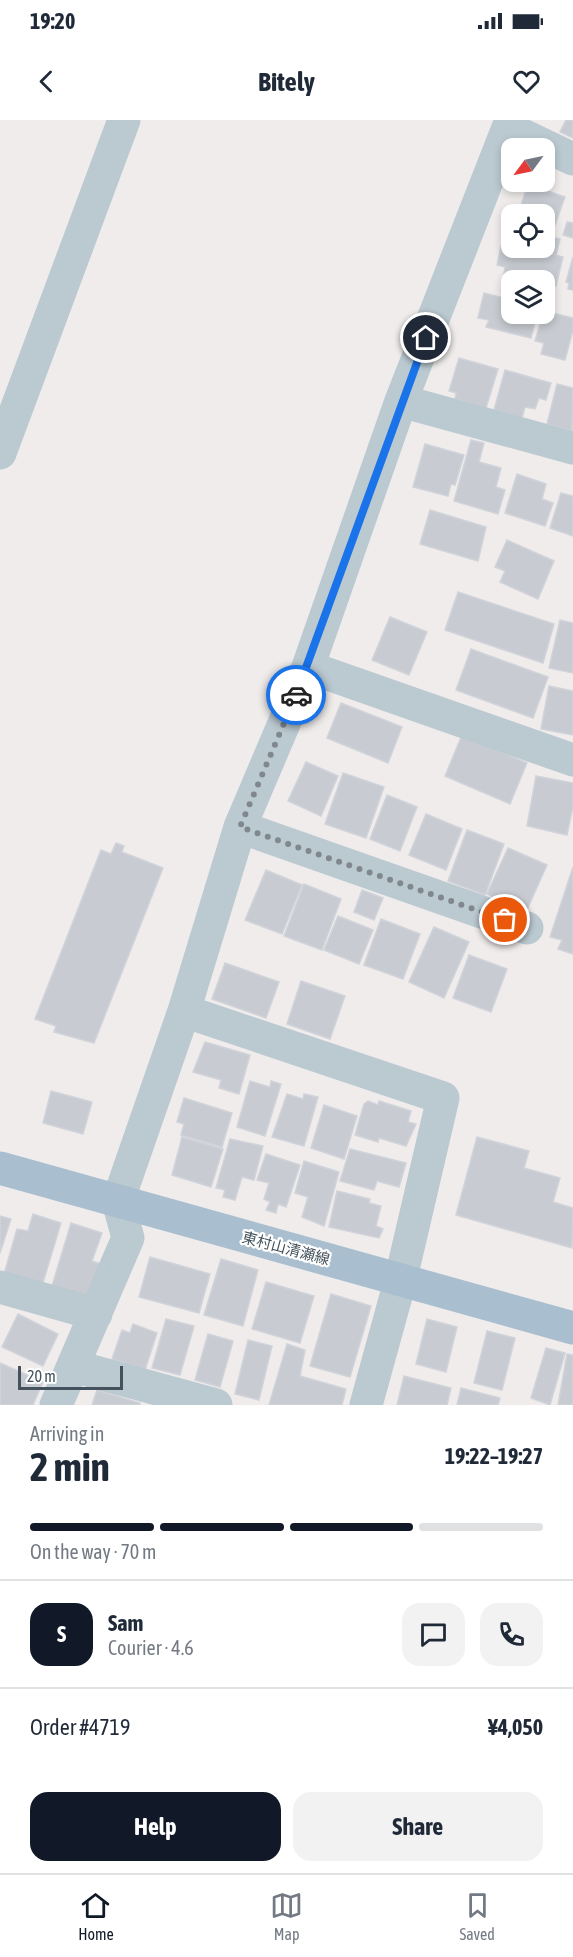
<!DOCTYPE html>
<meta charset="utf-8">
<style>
:root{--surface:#fff;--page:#f2f2f3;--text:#1f2937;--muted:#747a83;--line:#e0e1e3;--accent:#111827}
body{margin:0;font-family:"Asap Condensed","Noto Sans JP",sans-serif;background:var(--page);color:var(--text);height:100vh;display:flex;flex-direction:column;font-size:22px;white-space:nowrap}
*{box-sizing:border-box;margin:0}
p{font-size:20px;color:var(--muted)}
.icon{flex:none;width:33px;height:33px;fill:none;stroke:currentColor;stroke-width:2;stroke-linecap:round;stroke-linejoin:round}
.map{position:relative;height:1285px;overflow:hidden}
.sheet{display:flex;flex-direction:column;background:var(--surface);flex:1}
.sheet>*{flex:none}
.needle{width:39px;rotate:237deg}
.tools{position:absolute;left:501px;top:18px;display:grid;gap:12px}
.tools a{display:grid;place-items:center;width:54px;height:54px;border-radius:12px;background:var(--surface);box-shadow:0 3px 9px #0003;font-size:30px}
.scale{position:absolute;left:18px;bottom:15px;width:105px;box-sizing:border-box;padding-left:6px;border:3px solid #43525c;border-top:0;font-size:16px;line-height:21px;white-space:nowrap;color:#43525c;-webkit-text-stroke:4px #fff;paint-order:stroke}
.pin{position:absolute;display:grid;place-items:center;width:51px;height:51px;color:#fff;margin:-26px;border:3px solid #fff;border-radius:50%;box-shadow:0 2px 6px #0007}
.courier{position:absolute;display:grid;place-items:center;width:60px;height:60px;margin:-30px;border:4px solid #1a73e8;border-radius:50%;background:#fff;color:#222;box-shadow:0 2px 8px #0007}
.head em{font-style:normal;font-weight:700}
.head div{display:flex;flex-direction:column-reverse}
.head{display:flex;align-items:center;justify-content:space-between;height:102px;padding:0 30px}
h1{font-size:39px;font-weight:700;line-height:45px}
.bar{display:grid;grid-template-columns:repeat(4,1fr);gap:9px 6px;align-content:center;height:72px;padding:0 30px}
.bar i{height:8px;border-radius:4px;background:var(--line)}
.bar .active{background:var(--accent)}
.bar p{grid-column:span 4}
.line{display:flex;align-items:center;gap:15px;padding:0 30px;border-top:2px solid var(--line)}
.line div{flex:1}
.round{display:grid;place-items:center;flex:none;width:63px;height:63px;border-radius:18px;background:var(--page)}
.button{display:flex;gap:12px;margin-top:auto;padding:12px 30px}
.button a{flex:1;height:69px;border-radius:18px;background:var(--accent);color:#fff;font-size:24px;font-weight:700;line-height:69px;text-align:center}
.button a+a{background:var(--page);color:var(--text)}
.status{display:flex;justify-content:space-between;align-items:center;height:42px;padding:0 30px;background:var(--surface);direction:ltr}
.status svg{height:16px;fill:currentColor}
header{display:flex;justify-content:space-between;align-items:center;height:78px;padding:0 30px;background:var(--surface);font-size:27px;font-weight:700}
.dock{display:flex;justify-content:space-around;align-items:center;height:84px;border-top:2px solid var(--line);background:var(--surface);font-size:16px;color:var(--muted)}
.dock a{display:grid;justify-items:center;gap:3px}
.dock .active{color:var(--accent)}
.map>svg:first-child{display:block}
.building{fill:#c8ccd2;stroke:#d0d3d9;stroke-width:1.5}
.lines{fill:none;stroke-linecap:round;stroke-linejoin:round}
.minor{stroke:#bbc9d1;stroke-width:33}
.major{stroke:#a9bfcf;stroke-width:33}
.done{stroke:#80888e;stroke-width:6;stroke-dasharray:0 10.8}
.route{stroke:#1a73e8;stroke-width:8}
.labels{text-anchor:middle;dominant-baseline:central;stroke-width:4.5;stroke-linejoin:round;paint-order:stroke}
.street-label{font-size:15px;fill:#43525c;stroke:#fff}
</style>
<div class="status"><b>19:20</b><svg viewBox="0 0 49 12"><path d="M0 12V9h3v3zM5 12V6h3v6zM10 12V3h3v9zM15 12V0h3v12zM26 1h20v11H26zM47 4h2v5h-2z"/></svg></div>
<header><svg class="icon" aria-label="back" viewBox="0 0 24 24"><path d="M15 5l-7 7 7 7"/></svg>Bitely<svg class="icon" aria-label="heart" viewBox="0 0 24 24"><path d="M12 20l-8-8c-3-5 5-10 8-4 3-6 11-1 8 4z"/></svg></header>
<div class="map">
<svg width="573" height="1285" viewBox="0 0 573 1285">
<rect width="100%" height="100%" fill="#f0ecec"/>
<path class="building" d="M 566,0 L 573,0 L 573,18 L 560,12 Z
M 528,64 L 565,77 L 552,113 L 544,110 L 544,94 L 518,94 Z
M 567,102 L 573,103 L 573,118 L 563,115 Z
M 511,106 L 512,128 L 544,128 L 544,115 L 560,119 L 556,135 L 544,132 L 543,135 L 506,127 Z
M 501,126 L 543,135 L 544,132 L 563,137 L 556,166 L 544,163 L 544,160 L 504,154 L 505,147 L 497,145 Z
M 573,137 L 573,170 L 568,169 L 569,163 L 566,162 Z
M 484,173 L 512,180 L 512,194 L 537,194 L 531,218 L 486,207 L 489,200 L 478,198 Z
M 544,191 L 573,198 L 573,210 L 565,240 L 541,234 L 544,223 L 535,221 Z
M 459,238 L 498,249 L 486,288 L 455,279 L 456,273 L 449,271 Z
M 505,250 L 551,263 L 546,280 L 539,278 L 535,289 L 525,287 L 522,298 L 494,290 Z
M 557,264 L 573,268 L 572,311 L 547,304 Z
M 471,320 L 484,323 L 479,342 L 501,348 L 496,367 L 505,370 L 498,394 L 454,381 Z
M 425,324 L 464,335 L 455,365 L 451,364 L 448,376 L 413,367 Z
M 517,354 L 546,364 L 542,379 L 553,383 L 545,406 L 505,393 Z
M 561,373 L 573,376 L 573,416 L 550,408 Z
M 430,390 L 486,407 L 478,441 L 420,424 Z
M 507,420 L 554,441 L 538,479 L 500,462 L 505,451 L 495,447 Z
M 458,472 L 554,504 L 543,543 L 445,510 Z
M 390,497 L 427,512 L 409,555 L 372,540 Z
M 560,500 L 573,503 L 573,553 L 549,548 Z
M 471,529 L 548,557 L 533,598 L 456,570 Z
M 549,566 L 573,571 L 573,615 L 541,609 Z
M 341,583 L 402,607 L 388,643 L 327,618 Z
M 462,615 L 527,643 L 510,684 L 445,656 Z
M 306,642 L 338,656 L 321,696 L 288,681 Z
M 343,653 L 384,667 L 366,718 L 325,704 Z
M 536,656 L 573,663 L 573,687 L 567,715 L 527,706 Z
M 387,675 L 417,687 L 400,731 L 370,719 Z
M 426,694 L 462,709 L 446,750 L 409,735 Z
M 467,710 L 504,724 L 485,775 L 448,761 Z
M 116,723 L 124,726 L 122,732 L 163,748 L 94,923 L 54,912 L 56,906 L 35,899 L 101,730 L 111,734 Z
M 508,728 L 547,745 L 526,792 L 487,774 Z
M 573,747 L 573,834 L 558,829 L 562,820 L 550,817 Z
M 266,750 L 302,765 L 282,814 L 245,800 Z
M 304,764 L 341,779 L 322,830 L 284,816 Z
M 362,770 L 383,778 L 374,800 L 354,792 Z
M 338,796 L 373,810 L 359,844 L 324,830 Z
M 381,799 L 420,814 L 403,859 L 364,845 Z
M 434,807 L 469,822 L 444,878 L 409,862 Z
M 469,835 L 507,849 L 491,892 L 453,878 Z
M 225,843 L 279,862 L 266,898 L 212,879 Z
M 301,861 L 345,876 L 330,919 L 287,904 Z
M 205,922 L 250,935 L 239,974 L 219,968 L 221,960 L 193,952 Z
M 250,961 L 270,967 L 271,961 L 281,964 L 265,1016 L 237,1007 Z
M 51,971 L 92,982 L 83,1014 L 43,1003 Z
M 287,974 L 303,979 L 304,974 L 318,977 L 304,1026 L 272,1017 Z
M 184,978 L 232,993 L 222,1027 L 181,1015 L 184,1004 L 177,1002 Z
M 368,981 L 378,985 L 379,981 L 411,991 L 408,1002 L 416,1004 L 406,1026 L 379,1018 L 378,1022 L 355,1015 L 364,984 Z
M 324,985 L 357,996 L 344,1039 L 311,1028 Z
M 182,1017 L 223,1029 L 211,1067 L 172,1055 Z
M 477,1017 L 529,1031 L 524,1048 L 560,1058 L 553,1082 L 573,1088 L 572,1128 L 456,1095 Z
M 230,1019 L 263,1026 L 254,1060 L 242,1057 L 235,1080 L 223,1077 L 225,1070 L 216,1068 Z
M 350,1029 L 406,1043 L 399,1067 L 377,1061 L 374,1070 L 340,1061 Z
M 266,1034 L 300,1045 L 286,1087 L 278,1084 L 276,1093 L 266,1090 L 270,1082 L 264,1079 L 269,1063 L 257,1060 Z
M 304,1041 L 339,1052 L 324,1106 L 302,1097 L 308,1077 L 295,1073 Z
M 337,1071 L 370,1079 L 369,1083 L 381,1086 L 376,1106 L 383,1109 L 379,1118 L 329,1107 Z
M 33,1094 L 61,1103 L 42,1166 L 4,1154 L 17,1109 L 28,1111 Z
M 0,1096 L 11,1099 L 0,1133 Z
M 71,1103 L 102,1113 L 92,1141 L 101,1144 L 90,1179 L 52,1166 Z
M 150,1137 L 210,1154 L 199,1193 L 139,1177 Z
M 221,1139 L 258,1150 L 243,1206 L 204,1195 Z
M 266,1162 L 314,1176 L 300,1223 L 252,1209 Z
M 331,1174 L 371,1186 L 350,1257 L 310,1246 Z
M 18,1194 L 58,1214 L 43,1246 L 2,1227 Z
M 166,1199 L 194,1206 L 180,1255 L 152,1248 Z
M 427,1199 L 457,1207 L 446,1252 L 416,1244 Z
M 133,1204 L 157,1213 L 145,1250 L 112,1239 L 122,1210 L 130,1213 Z
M 487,1211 L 515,1218 L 502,1270 L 474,1263 Z
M 208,1214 L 233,1221 L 220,1267 L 195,1260 Z
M 248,1220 L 272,1226 L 259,1280 L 235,1274 Z
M 287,1224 L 305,1230 L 300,1256 L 346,1269 L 342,1285 L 269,1285 Z
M 546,1228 L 565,1233 L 550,1285 L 531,1278 Z
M 567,1234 L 573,1235 L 573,1285 L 558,1285 Z
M 0,1243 L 43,1262 L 33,1285 L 0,1285 Z
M 404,1256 L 451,1268 L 447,1285 L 397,1285 Z
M 461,1268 L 500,1278 L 498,1285 L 457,1285 Z
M 97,1270 L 140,1283 L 140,1285 L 92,1285 Z"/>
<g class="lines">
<path class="minor" d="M 508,8 L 573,39
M 401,281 L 573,328
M 0,333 L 124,0
M 308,547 L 573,640
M 240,707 L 527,808
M 184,891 L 443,978 L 401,1158 L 366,1285
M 0,1167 L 96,1194
M 73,1246 L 216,1285
M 56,1285 L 128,1118 L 118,1081 L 184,891 L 240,707 L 308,547 L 401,281 L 511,0"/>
<path class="major" d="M 0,1048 L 573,1208"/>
</g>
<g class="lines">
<path class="done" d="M 296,575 L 240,707 L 505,800"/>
<path class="route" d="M 296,575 L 426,218"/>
</g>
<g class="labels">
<g class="street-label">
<text transform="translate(286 1128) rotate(15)">東村山清瀬線</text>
</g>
</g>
</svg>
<div class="tools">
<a><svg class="needle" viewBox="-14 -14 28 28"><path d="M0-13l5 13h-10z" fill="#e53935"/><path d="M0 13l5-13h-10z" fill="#747a83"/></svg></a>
<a><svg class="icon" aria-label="locate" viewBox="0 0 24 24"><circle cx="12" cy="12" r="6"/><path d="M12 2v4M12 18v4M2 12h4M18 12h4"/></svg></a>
<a><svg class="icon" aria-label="layers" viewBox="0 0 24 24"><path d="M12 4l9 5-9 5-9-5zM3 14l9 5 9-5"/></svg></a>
</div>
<div class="scale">20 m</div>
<div class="pin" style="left:505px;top:800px;background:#ea580c"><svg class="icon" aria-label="bag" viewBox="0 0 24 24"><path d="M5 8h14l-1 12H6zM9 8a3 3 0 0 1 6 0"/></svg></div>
<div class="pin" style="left:426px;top:218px;background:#1f2937"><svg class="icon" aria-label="home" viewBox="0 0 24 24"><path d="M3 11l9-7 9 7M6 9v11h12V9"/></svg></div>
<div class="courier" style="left:296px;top:575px"><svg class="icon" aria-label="car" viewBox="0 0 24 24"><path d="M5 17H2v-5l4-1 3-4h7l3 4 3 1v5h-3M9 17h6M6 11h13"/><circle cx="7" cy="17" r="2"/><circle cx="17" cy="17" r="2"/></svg></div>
</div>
<section class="sheet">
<div class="head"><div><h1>2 min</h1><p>Arriving in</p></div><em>19:22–19:27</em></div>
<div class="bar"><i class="active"></i><i class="active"></i><i class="active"></i><i></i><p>On the way · 70 m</p></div>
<div class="line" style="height:108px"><b class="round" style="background:var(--accent);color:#fff">S</b><div><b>Sam</b><p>Courier · 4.6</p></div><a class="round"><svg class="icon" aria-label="chat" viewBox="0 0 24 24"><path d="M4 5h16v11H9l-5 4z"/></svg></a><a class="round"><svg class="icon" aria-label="phone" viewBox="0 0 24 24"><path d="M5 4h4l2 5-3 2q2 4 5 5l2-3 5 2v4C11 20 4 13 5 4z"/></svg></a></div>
<div class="line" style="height:78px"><div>Order #4719</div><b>¥4,050</b></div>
<div class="button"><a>Help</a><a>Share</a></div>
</section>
<nav class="dock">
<a class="active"><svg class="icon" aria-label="home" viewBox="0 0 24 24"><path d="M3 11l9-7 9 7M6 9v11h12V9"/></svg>Home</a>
<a><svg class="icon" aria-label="map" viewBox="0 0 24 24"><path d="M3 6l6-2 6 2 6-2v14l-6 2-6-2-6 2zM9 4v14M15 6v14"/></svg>Map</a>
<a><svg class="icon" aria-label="saved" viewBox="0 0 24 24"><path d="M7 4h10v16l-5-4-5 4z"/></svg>Saved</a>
</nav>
